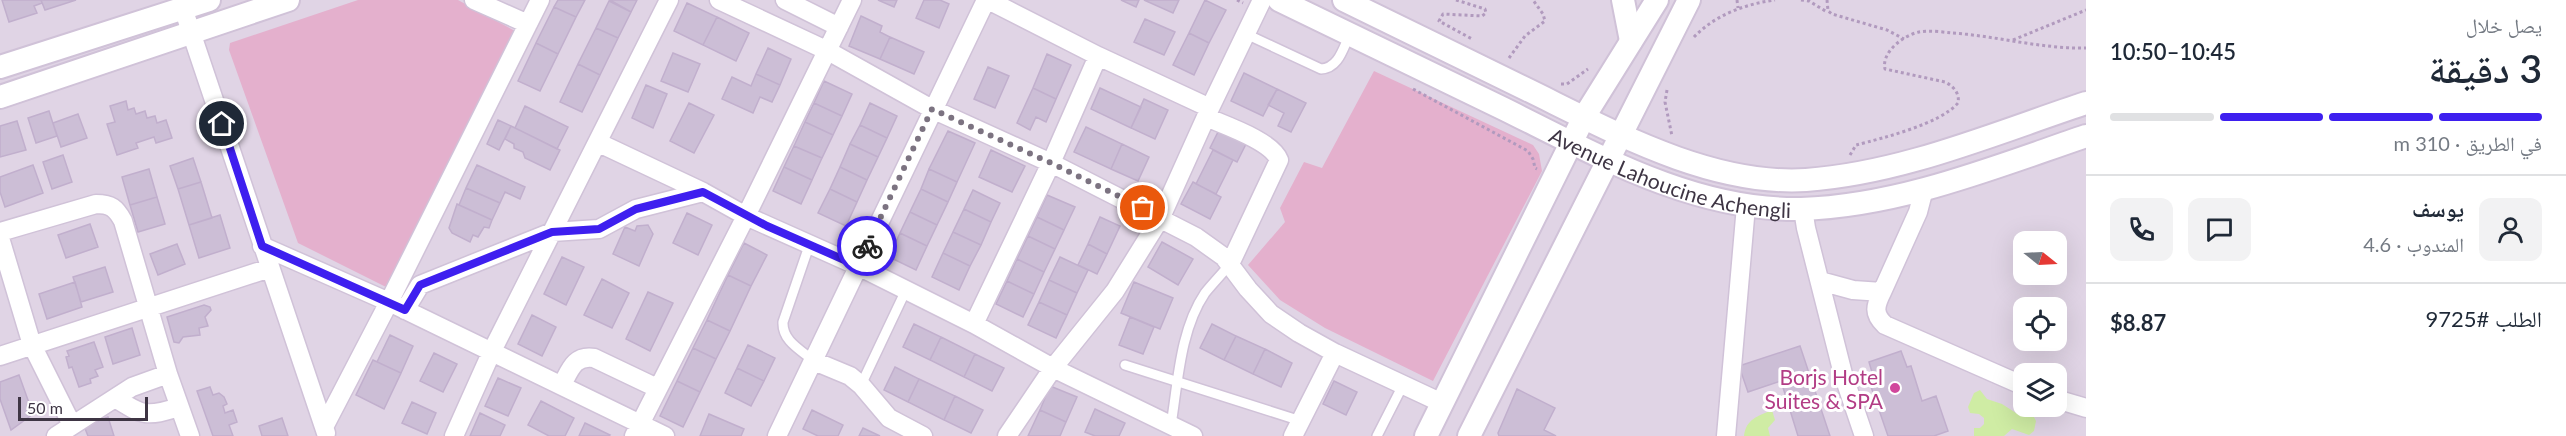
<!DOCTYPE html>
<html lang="ar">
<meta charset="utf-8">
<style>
:root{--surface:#fff;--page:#f2f2f3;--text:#1f2937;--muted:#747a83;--line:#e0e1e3;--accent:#3e1fef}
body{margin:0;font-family:Lato,"Noto Naskh Arabic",sans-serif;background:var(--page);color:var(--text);direction:rtl;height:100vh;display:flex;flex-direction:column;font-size:22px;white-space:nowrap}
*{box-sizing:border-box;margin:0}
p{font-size:20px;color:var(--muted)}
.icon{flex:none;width:33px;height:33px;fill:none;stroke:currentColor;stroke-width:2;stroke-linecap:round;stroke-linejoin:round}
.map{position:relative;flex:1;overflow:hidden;direction:ltr}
.side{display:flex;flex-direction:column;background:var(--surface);width:480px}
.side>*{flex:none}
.needle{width:39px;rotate:108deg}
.buttons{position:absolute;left:2013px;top:231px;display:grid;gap:12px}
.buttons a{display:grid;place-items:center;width:54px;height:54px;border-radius:12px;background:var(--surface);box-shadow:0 6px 24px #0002;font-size:30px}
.scale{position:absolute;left:18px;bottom:15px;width:130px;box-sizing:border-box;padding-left:6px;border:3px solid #3e3544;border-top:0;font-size:16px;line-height:21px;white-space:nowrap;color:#3e3544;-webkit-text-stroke:4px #fff;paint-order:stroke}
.pin{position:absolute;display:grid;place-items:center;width:51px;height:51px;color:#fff;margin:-26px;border:3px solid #fff;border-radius:50%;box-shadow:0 2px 6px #0007}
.courier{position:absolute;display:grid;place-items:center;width:60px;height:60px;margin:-30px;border:4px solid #3e1fef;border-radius:50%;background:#fff;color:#222;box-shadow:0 2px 8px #0007}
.head em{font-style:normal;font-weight:600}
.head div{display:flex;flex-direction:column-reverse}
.head{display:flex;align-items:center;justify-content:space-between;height:102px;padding:0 24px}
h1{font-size:39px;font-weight:600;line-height:45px}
.bar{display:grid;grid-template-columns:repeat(4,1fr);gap:9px 6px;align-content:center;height:72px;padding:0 24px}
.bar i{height:8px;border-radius:4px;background:var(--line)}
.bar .current{background:var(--accent)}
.bar p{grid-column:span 4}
.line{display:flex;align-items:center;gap:15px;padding:0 24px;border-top:2px solid var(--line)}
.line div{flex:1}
.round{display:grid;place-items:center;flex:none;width:63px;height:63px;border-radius:12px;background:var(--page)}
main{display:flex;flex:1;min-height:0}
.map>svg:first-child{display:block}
.residential{fill:#e0d4e5;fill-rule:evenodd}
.green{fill:#e4b0cd}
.water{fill:#cfeca4}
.building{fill:#ccbed6;stroke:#c1afcd;stroke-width:1.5}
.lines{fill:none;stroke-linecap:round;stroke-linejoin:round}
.service-casing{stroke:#d0c2d8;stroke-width:12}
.minor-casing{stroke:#d0c2d8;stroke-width:21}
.tertiary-casing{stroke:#d0c2d8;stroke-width:26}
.path{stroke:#b19abe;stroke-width:3;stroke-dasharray:3 3;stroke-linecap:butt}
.service{stroke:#fff;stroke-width:9}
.minor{stroke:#fff;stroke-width:18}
.tertiary{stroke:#fff;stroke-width:22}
.done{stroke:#7c7381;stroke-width:6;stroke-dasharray:0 10.8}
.route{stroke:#3e1fef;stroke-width:8}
.hotel-dot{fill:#d1479c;stroke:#fff;stroke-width:2}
.labels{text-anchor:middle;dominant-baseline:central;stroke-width:6;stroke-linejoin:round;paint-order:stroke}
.street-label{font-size:21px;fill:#3e3544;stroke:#fff}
.hotel-label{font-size:21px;fill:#b23c85;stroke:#fff;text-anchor:end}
</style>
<main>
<section class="side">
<div class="head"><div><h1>3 دقيقة</h1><p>يصل خلال</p></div><em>10:45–10:50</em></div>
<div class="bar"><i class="current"></i><i class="current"></i><i class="current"></i><i></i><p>في الطريق · 310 m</p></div>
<div class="line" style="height:108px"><a class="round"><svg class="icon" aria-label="person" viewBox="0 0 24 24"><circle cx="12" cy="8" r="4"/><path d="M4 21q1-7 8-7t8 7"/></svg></a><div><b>يوسف</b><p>المندوب · 4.6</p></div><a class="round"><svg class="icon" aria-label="chat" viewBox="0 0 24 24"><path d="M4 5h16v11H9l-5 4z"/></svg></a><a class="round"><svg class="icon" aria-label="phone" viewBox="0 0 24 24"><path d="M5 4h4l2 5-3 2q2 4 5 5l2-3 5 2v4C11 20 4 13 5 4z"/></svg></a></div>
<div class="line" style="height:78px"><div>الطلب #9725</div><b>$8.87</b></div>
</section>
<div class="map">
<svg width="2086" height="436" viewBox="0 0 2086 436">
<rect width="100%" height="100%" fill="#eee5f2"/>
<path class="residential" d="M 0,0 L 2086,0 L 2086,436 L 0,436 ZM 2024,242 L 2056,242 L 2056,274 L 2024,274 ZM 2024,308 L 2056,308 L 2056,340 L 2024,340 ZM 2024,374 L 2056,374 L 2056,406 L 2024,406 Z"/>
<path class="green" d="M 358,0 L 458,0 L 515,31 L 390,289 L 298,243 L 229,50 L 230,43 Z
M 1374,71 L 1533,145 L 1539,154 L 1542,171 L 1433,381 L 1325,328 L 1280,300 L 1248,265 L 1285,222 L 1280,208 L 1304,162 L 1322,168 Z"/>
<path class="water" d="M 1980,390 L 1987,399 L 2002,404 L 2016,413 L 2025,412 L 2024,407 L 2035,407 L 2033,415 L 2036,421 L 2034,431 L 2029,435 L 2012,429 L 2004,436 L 1974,436 L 1974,428 L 1980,428 L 1984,424 L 1984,418 L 1979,414 L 1970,413 L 1968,407 L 1974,393 Z
M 1772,410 L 1775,420 L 1768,428 L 1770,436 L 1744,436 C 1746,419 1758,416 1772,410 Z"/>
<path class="building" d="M 2,0 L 41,0 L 42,3 L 34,6 L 37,13 L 9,22 Z
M 41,0 L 76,0 L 45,10 Z
M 558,0 L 585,0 L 576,17 L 554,7 Z
M 610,0 L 637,0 L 631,12 Z
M 878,0 L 897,0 L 894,7 Z
M 924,0 L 940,0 L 949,4 L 939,28 L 916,18 Z
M 1121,0 L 1139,0 L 1136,7 Z
M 1144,0 L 1179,0 L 1173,13 Z
M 1205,0 L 1226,10 L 1209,43 L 1189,33 Z
M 609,1 L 631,12 L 618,38 L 596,28 Z
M 687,3 L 717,17 L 703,45 L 674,31 Z
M 554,7 L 576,17 L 558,54 L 536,43 Z
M 861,16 L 882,26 L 880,32 L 890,37 L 880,59 L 849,46 Z
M 717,17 L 749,33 L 736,61 L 703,45 Z
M 1145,19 L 1175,32 L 1164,55 L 1134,42 Z
M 596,28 L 618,38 L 600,75 L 578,64 Z
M 1189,33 L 1209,43 L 1194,75 L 1173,65 Z
M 890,37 L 924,52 L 914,74 L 880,59 Z
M 536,43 L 558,54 L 540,91 L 518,81 Z
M 768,48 L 791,59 L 780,85 L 756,74 Z
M 673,53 L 700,64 L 688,92 L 661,81 Z
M 1047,54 L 1071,65 L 1056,99 L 1033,88 Z
M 578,64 L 600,75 L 582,112 L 560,102 Z
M 988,67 L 1009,76 L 995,108 L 974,99 Z
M 1244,73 L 1277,89 L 1263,116 L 1231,101 Z
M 756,74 L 780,85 L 772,102 L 760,97 L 753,113 L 722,99 L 732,77 L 751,86 Z
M 824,81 L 852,94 L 842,116 L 814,103 Z
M 646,85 L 667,94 L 653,128 L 632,118 Z
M 1033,88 L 1056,99 L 1046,122 L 1036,117 L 1030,130 L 1017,123 Z
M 1100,88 L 1141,107 L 1131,128 L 1091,109 Z
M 1277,89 L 1306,103 L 1291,132 L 1278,126 L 1284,113 L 1268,105 Z
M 1144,99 L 1168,110 L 1155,139 L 1131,128 Z
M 126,101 L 128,110 L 134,108 L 136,114 L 145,111 L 147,118 L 155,116 L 157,123 L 166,120 L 172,138 L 156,143 L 154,137 L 136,143 L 138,148 L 117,155 L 107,124 L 115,122 L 110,106 Z
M 689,103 L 714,115 L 694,153 L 670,141 Z
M 814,103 L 842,116 L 833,135 L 805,122 Z
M 870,103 L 897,116 L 887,138 L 860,125 Z
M 525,106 L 568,127 L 557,149 L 515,128 Z
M 49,111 L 57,136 L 36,143 L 28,118 Z
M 78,114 L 87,138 L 61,147 L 53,123 Z
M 498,120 L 511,126 L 499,150 L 487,144 Z
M 17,121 L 26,150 L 0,157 L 0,126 Z
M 805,122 L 833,135 L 822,158 L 794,146 Z
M 860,125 L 887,138 L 878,157 L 850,144 Z
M 511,126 L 560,150 L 550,170 L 525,158 L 523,152 L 514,148 L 514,144 L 505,139 Z
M 1221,126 L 1248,140 L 1237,162 L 1210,148 Z
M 1086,127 L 1122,144 L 1111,169 L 1074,152 Z
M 948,131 L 975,143 L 957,182 L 929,169 Z
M 850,144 L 878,157 L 867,180 L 840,167 Z
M 1122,144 L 1149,157 L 1138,181 L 1111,169 Z
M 794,146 L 822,158 L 812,180 L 784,167 Z
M 991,150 L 1025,166 L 1012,192 L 979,177 Z
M 1213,150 L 1233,160 L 1216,194 L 1196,184 Z
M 63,155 L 72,182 L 52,189 L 43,162 Z
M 193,158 L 201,182 L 178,189 L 170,166 Z
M 33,165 L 43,193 L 5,207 L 0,192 L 0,177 Z
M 477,165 L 525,187 L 520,199 L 505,192 L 500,203 L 466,188 Z
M 784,167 L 812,180 L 801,204 L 773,191 Z
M 840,167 L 867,180 L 857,202 L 830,189 Z
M 149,169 L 157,197 L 130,205 L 122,177 Z
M 929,169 L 957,182 L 948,202 L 921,189 Z
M 201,182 L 212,218 L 189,225 L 178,189 Z
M 1193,182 L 1221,197 L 1210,219 L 1181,204 Z
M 466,188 L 500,203 L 492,220 L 459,205 Z
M 830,189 L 857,202 L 846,226 L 818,213 Z
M 921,189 L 948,202 L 937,225 L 910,212 Z
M 973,190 L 1000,203 L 991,222 L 964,209 Z
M 1047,195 L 1075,207 L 1064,230 L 1037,217 Z
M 157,197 L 165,224 L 138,232 L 130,205 Z
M 457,204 L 492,220 L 489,228 L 484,227 L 478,237 L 473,235 L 470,242 L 452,233 L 449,228 Z
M 964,209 L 991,222 L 981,245 L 953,232 Z
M 910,212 L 937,225 L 927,246 L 900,233 Z
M 687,213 L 712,225 L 698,255 L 673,243 Z
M 220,215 L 230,248 L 199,258 L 189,225 Z
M 1037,217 L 1064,230 L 1055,249 L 1028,236 Z
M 1100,217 L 1120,226 L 1107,254 L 1088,244 Z
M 90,224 L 98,247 L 66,258 L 58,235 Z
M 648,225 L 653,234 L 639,266 L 613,254 L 625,227 L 635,231 L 637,226 Z
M 953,232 L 981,245 L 970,266 L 943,253 Z
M 900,233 L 927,246 L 916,270 L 889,257 Z
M 1028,236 L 1055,249 L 1044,272 L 1017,259 Z
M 1162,242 L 1193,259 L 1178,285 L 1148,267 Z
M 744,243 L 767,255 L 751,286 L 728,275 Z
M 177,244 L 185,264 L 158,275 L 150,254 Z
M 1088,244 L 1107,254 L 1097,274 L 1078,265 Z
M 943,253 L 970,266 L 959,290 L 932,277 Z
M 562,257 L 584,267 L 566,305 L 544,294 Z
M 1060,257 L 1088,270 L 1077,293 L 1049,280 Z
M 1017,259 L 1044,272 L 1034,294 L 1007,281 Z
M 105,267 L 113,292 L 81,302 L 73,277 Z
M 728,275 L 751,286 L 730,331 L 707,320 Z
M 602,279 L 629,293 L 612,328 L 584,315 Z
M 1049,280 L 1077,293 L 1067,315 L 1039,302 Z
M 1007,281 L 1034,294 L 1023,317 L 996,304 Z
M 75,282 L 82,307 L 47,319 L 39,294 Z
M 1134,282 L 1173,298 L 1160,329 L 1121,313 Z
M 648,292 L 673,303 L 650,351 L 626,339 Z
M 1039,302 L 1067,315 L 1056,338 L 1028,325 Z
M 204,305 L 210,307 L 211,310 L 205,317 L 208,326 L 199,328 L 200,335 L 183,337 L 179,343 L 174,342 L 167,317 Z
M 532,315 L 556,327 L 542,356 L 518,344 Z
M 1130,317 L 1154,327 L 1143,354 L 1119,345 Z
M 707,320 L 730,331 L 716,359 L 693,348 Z
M 914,324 L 941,337 L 930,360 L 903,347 Z
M 1212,324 L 1236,336 L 1224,360 L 1200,348 Z
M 132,328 L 140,355 L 113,364 L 105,337 Z
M 390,335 L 413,346 L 401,373 L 377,362 Z
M 1236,336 L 1265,349 L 1253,374 L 1224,360 Z
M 941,337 L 975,354 L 964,377 L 930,360 Z
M 94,342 L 103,367 L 95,370 L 98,376 L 90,379 L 91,383 L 79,387 L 72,367 L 69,368 L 66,357 L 69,356 L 67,351 Z
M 748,345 L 775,358 L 764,381 L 737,368 Z
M 1800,346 L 1830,436 L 1798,436 L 1781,381 L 1748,392 L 1739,366 Z
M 693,348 L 716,359 L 700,392 L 677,381 Z
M 1265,349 L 1292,363 L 1281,387 L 1253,374 Z
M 1901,351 L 1907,367 L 1911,366 L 1922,401 L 1936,396 L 1948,431 L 1934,436 L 1888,436 L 1869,381 L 1874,379 L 1869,362 Z
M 434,353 L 457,364 L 443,392 L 420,381 Z
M 975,354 L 1004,368 L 992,391 L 964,377 Z
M 373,360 L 401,373 L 384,409 L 356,395 Z
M 895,367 L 919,379 L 908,402 L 884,390 Z
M 737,368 L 764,381 L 751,406 L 725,393 Z
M 19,375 L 33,414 L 11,430 L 0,399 L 0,382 Z
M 498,378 L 521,388 L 508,416 L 485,406 Z
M 919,379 L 955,396 L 944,420 L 908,402 Z
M 677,381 L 700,392 L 683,427 L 660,416 Z
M 1334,381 L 1357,392 L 1346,415 L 1323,404 Z
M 1050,386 L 1077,397 L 1066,422 L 1040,410 Z
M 210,387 L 213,395 L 219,393 L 224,397 L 227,404 L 223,406 L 225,413 L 233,410 L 237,422 L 229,425 L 233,436 L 213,436 L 197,391 Z
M 1517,389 L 1555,408 L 1544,430 L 1556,436 L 1499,436 L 1498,433 Z
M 955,396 L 983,410 L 971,433 L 944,420 Z
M 541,401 L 574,418 L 565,436 L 549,436 L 528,425 Z
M 412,402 L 436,413 L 427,434 L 402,423 Z
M 1095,409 L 1125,423 L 1119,436 L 1095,436 L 1085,432 Z
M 812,410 L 843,425 L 838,436 L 818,436 L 803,429 Z
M 1040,410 L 1066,422 L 1060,436 L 1028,436 Z
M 480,413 L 505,425 L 500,436 L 470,436 Z
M 709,414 L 744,429 L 741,436 L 700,436 Z
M 108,417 L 114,436 L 88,436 L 84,426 Z
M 282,418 L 288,436 L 262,436 L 259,426 Z
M 585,423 L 610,435 L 609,436 L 579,436 Z
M 863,428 L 880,436 L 859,436 Z"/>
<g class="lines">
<g class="service-casing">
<path id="service" d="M 1246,34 L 1321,69 C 1339,68 1343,48 1350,34
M 809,246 L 783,322 C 782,341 801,350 814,361
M 1125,365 L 1301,421
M 861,385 L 906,290
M 1171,425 C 1178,382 1180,330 1205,293 C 1213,283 1222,274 1230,264
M 1377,436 L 1403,385"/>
</g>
<g class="minor-casing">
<path id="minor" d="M 474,0 L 528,24
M 719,0 L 828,51 L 932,109 L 1051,163 L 1196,237 L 1224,257 L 1248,289 L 1271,314 L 1299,333 L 1335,353 L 1442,403
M 785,0 L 839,27
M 988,0 L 1098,56 L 1210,108
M 183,8 L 326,433
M 1206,117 C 1224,125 1272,141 1279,160 L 1230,264
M 599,143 L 703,192 L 746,216 L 858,266 L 974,324 L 1053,368 L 1193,436
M 1803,209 L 1806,228 L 1843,374 L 1864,436
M 0,232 L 96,204 C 111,204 116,208 123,221 L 168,374 L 190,436
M 0,238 L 32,345 L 72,425
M 262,246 L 389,302 L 665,436
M 1820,281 L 1853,290 L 1882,292 C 1875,306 1873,314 1885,325 L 2024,386
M 1882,292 L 1918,212 L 1924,189
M 405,310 L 420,285 L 552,232 L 599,229 L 636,209 L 703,192
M 974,324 L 1051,163 L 1098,56
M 0,356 L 270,268
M 814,361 L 850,376 L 861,385 L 889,418 L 923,436
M 562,385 C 570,370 574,355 594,358 L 657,388
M 115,398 C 143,416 147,417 179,407
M 2056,399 L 2086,408
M 324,427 L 389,302 L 540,0
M 56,436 L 132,387 L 168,374
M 454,436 L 492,351 L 669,0
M 634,436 L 746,216 L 852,0
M 777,436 L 986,0
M 1007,436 L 1053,368 L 1115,291 L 1161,217 L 1210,108 L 1262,0
M 1293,436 L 1335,353
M 1726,436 L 1746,206"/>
</g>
<g class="tertiary-casing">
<g id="tertiary">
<path id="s1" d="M 1279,0 C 1354,36 1429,73 1504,109 C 1597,155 1694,211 1801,209 C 1899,206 1995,167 2086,136"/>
<path d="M 1344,0 C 1405,30 1467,60 1528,90 C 1612,131 1710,186 1806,180 C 1903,173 1995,133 2086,103"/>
<path d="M 1623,0 L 1631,41"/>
<path d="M 0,67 L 209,0"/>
<path d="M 0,97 L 288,0"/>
<path d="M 1426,436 L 1584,117 L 1657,0"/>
<path d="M 1469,436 L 1689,0"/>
</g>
</g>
<path class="path" d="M 1237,0 L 1243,3
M 1456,0 L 1485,9 L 1486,13 L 1482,16 L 1443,14 L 1439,21 L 1472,39
M 1737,0 L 1738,8
M 1801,0 L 1809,1 L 1827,12
M 1827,0 L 1828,11 L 1832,14 L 1887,30 L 1904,39
M 1694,37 C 1715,15 1745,4 1775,0
M 2013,40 L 2086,10
M 1509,58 L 1525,36 L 1545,21 L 1543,14 L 1533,0
M 1561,84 L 1567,84 L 1588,69
M 1413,89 L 1528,151 L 1533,159 L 1535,168 L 1537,169
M 1667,90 L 1665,102 L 1672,136
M 1850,155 L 1856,145 C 1883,138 1940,124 1958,103 C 1960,93 1953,86 1945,82 L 1885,69 C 1881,52 1904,35 1919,32 C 1929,30 1942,32 1952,33 C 1997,36 2041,49 2086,48"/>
<use href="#service" class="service"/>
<use href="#minor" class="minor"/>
<use href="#tertiary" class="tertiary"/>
</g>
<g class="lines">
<path class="done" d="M 867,246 L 932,109 L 1051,163 L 1143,208"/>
<path class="route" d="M 222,124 L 262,246 L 405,310 L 420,285 L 552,232 L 599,229 L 636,209 L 703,192 L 767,226 L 858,266 L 867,246"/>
</g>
<circle class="hotel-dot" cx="1895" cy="388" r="6"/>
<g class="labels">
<g class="street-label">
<text stroke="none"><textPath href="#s1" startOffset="430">Avenue Lahoucine Achengli</textPath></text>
</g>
<g class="hotel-label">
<text x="1883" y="376">Borjs Hotel<tspan x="1883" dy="24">Suites &amp; SPA</tspan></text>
</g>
</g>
</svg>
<div class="buttons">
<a><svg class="needle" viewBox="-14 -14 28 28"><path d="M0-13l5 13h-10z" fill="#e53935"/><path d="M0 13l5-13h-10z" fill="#747a83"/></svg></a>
<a><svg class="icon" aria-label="locate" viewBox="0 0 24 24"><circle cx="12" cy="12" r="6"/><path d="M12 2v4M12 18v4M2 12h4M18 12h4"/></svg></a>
<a><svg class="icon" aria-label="layers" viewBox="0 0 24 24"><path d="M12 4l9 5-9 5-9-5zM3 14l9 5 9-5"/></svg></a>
</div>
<div class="scale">50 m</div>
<div class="pin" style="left:1143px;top:208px;background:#ea580c"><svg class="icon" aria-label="bag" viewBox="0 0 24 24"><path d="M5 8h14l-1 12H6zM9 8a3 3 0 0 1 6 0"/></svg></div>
<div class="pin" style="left:222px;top:124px;background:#1f2937"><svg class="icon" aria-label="home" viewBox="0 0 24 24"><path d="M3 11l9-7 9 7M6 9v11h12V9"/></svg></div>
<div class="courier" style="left:867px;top:246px"><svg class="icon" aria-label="bike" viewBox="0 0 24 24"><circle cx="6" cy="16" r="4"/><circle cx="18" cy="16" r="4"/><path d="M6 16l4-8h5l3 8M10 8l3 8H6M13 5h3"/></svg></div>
</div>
</main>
